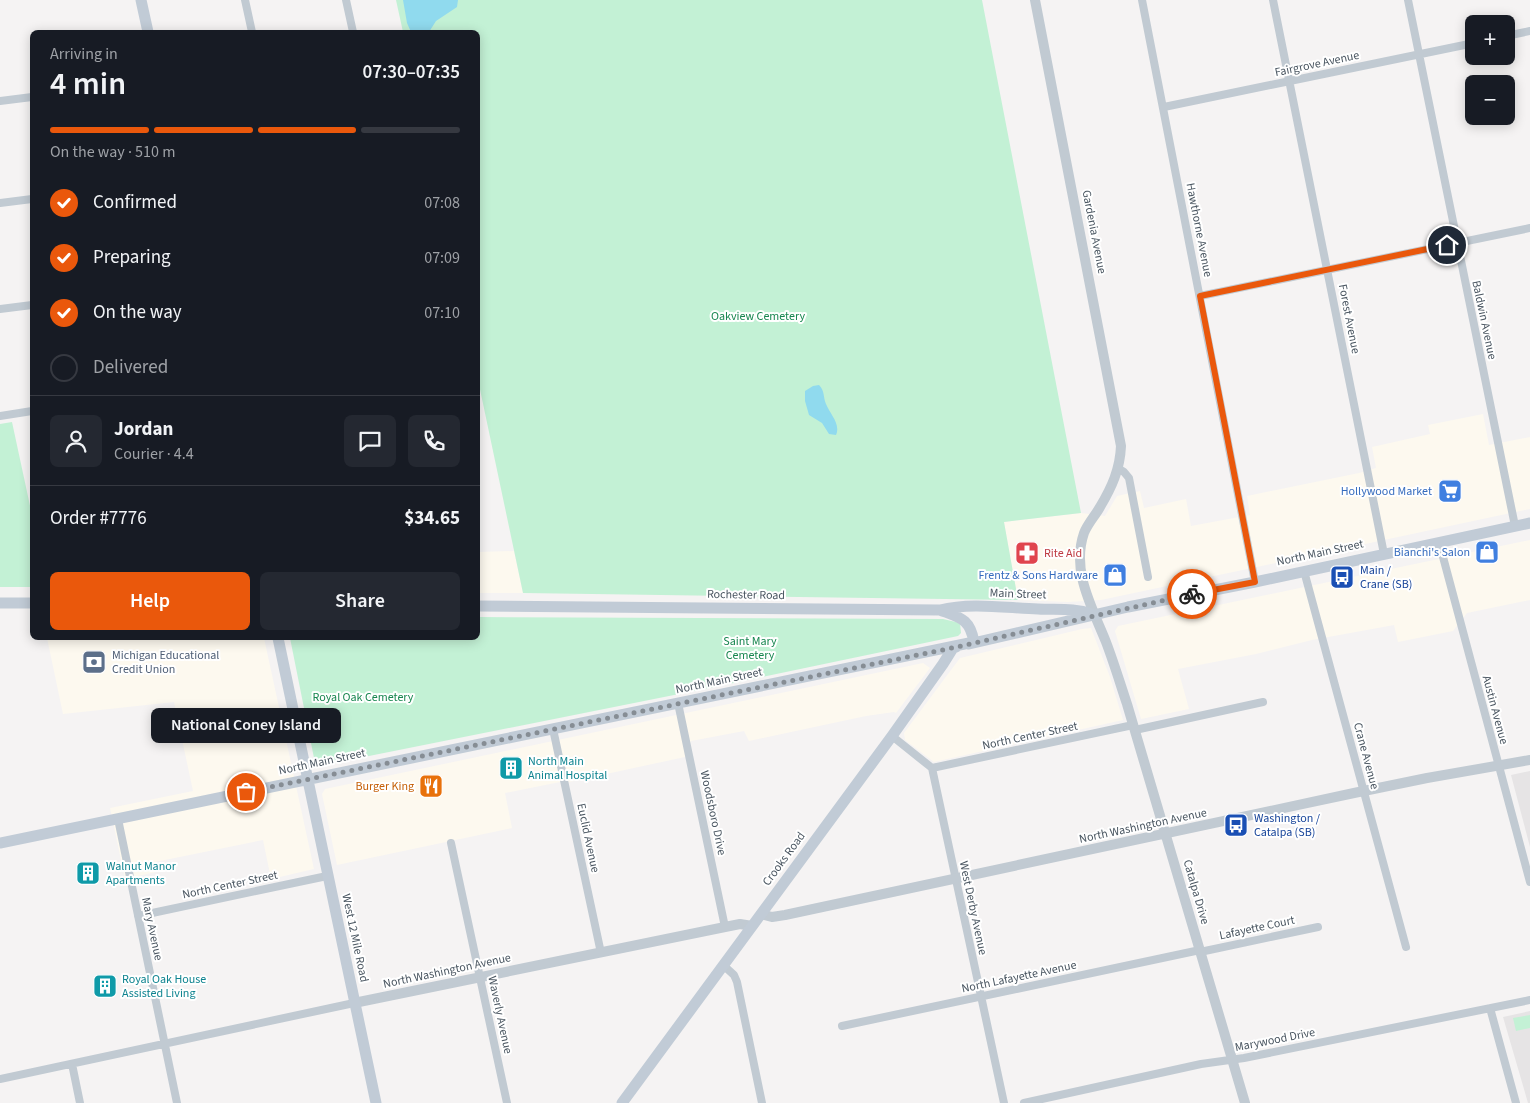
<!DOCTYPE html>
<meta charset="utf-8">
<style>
:root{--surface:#171b24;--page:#242831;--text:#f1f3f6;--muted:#9ea1a6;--line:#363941;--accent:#ea580c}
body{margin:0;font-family:"Source Sans 3",sans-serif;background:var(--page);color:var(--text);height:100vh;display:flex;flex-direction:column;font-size:19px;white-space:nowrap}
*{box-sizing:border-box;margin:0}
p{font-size:16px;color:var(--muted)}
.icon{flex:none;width:28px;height:28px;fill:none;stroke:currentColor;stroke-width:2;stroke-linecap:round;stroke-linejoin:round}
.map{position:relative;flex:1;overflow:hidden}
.panel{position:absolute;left:30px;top:30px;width:450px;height:610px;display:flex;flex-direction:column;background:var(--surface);border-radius:8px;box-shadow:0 2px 12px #0003}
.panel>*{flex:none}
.fabs{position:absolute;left:1465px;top:15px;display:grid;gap:10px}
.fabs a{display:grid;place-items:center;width:50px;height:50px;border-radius:8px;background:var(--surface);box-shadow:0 2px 12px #0003;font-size:25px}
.pin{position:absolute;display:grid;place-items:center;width:42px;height:42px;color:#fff;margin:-21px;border:2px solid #fff;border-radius:50%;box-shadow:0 1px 5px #0007}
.courier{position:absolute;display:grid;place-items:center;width:50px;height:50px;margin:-25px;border:4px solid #ea580c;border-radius:50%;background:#fff;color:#222;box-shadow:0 1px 6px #0007}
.bubble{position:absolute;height:35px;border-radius:8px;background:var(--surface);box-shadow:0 2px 12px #0003;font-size:16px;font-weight:600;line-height:35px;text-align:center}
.head em{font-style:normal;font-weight:600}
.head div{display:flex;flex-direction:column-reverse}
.head{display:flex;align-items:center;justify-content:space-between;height:85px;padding:0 20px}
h1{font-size:32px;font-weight:600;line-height:38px}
.bar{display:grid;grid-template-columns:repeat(4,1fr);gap:8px 5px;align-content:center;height:60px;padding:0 20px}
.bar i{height:6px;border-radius:4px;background:var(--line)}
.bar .selected{background:var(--accent)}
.bar p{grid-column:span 4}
.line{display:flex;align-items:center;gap:12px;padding:0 20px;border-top:1px solid var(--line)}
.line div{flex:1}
.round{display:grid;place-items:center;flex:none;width:52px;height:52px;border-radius:8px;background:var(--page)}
ol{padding:0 20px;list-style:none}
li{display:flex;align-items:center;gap:15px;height:55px}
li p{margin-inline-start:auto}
li .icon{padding:5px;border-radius:50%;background:var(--accent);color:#fff;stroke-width:4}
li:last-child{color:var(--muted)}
li i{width:28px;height:28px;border:2px solid var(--line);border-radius:50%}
.button{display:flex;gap:10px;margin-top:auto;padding:10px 20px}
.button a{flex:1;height:58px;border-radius:8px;background:var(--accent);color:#fff;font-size:20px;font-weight:600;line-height:58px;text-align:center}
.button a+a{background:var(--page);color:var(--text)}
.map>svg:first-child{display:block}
.commercial{fill:#fdf9ef}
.education{fill:#e6e4e5}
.green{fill:#c3f1d5}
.water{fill:#90daee}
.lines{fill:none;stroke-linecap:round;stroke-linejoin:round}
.minor{stroke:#c1cad2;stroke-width:8}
.tertiary{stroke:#c1cad2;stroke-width:10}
.secondary{stroke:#c1cbd6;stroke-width:11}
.done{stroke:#868d94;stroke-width:5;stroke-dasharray:0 9}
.route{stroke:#ea580c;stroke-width:6}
.labels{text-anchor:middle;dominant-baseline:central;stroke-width:4;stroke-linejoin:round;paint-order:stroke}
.street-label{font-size:12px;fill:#4a5661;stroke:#fff}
.park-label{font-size:12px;fill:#17864f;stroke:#fff}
.shop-label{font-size:12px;fill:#366cbe;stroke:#fff;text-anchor:end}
.health-label{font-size:12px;fill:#be3a42;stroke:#fff;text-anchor:start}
.transit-label{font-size:12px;fill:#164399;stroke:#fff;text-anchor:start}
.service-label{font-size:12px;fill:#4e5e75;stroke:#fff;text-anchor:start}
.culture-label{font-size:12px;fill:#0d838f;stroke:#fff;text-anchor:start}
.food-label{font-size:12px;fill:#c56008;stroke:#fff;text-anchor:end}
</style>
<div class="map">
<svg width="1530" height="1103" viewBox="0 0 1530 1103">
<rect width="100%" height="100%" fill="#f5f3f3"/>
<path class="commercial" d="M 1483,414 L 1489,445 L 1530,437 L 1530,509 L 1101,600 L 1068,602 L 1018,600 L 1004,522 L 1081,513 L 1105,516 L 1117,496 L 1140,491 L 1144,508 L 1186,499 L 1191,526 L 1250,515 L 1247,496 L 1359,473 L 1376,468 L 1372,447 L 1430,434 L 1428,425 Z
M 1530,540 L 1530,600 L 1467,613 L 1453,631 L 1398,642 L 1394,625 L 1312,640 L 1256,654 L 1178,669 L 1189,709 L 1141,719 L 1115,631 L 1118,626 Z
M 514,551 L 523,593 L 478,593 L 478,552 Z
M 1091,628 L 1110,677 L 1123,720 L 934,762 L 905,740 L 904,733 L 960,658 L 1082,629 Z
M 47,638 L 264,638 L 314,869 L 271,879 L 263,840 L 155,862 L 156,872 L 125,879 L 110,808 L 193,791 L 174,702 L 63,714 Z
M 923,663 L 930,668 L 896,713 L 894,712 L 866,716 L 749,741 L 744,731 L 691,741 L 685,757 L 569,782 L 560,782 L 505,793 L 512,828 L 337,865 L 322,794 L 325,789 Z"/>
<path class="education" d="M 1530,771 L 1530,847 L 1511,775 Z
M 1530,1011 L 1530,1103 L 1528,1103 L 1503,1017 Z"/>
<path class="green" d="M 396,0 L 982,0 L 1081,513 L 1004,522 L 1018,600 L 523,593 L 478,380 L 478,32 L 403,32 Z
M 12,422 L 32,515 L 32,587 L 0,587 L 0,424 Z
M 478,617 L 943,619 L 960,623 L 961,633 L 958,636 L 724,685 L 324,765 L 314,758 L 290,638 L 478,638 Z
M 1530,1015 L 1530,1028 L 1516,1031 L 1513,1018 Z"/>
<path class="water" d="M 403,0 L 458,0 L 457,7 L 436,21 L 429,32 L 411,32 L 407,23 Z
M 819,385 C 825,391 823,397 826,404 C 830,414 841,424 836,435 L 829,434 L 822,423 L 809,415 L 805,401 L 805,391 L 813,386 Z"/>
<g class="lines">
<path class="minor" d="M 245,0 L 252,32
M 346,0 L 353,32
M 1142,0 L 1255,582
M 1273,0 L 1384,554
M 1408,0 L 1515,526
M 1506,36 L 1530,31
M 0,101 L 32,97
M 1164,107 L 1474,43
M 0,203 L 32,199
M 1200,296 L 1530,228
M 0,309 L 32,305
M 0,416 L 32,411
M 1119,469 L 1124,472 L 1129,478 L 1148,577
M 1439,542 L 1530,882
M 1304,571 L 1406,947
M 678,703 L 725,927
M 553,729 L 601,953
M 1135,730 L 1263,702
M 892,736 L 932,768 L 1004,1103
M 932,768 L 1133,725
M 118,819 L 177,1103
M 451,843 L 507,1103
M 138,916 L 327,876
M 1200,952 L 1318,927
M 723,965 L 734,975 L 737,982 L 762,1103
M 1490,1008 L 1516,1103
M 842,1026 L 1200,950
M 72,1064 L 80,1103
M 0,1079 L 354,1003
M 1024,1103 L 1201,1064 L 1244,1058 L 1530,1000"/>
<path class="tertiary" d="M 1035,0 L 1121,446 C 1120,469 1112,487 1100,507 C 1095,516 1088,523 1084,533 C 1071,571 1092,607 1106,642 C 1114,663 1120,683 1127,704 L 1245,1103
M 761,914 L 772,917 L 785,915 L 1354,793 L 1427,778 L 1530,760
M 354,1003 L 725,927 L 740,924 L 752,926"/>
<path class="secondary" d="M 141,0 L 148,32
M 0,603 L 32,603
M 478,606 L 940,610 C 961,618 970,619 974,642 L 969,644
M 940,610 C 971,602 1006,608 1038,609 C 1057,610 1074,608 1092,614
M 278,638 L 376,1103
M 969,644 L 1128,607 L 1255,582 L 1530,523
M 0,843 L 974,642
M 622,1103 L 892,736 L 943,664 L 953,648 L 956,647"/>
</g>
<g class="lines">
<path class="done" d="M 246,792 L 952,648 L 1192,594"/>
<path class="route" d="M 1192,594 L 1255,582 L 1200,296 L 1447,245"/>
</g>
<defs>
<g id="supermarket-square" transform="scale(1.25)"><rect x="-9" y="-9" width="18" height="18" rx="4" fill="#3f7fe0" stroke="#fff"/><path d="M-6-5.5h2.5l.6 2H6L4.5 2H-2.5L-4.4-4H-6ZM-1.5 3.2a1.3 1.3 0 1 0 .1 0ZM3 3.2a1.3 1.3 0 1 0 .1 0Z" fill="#fff"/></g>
<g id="shop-square" transform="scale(1.25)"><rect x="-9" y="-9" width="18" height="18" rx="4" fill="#3f7fe0" stroke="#fff"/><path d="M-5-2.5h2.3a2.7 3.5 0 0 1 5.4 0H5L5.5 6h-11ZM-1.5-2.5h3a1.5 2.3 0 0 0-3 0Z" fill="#fff"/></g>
<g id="pharmacy-square" transform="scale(1.25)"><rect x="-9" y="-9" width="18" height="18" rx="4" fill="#e0444e" stroke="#fff"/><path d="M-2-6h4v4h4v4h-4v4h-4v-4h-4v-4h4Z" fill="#fff"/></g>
<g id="bus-square" transform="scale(1.25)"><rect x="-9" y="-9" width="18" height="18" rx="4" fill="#1a4fb4" stroke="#fff"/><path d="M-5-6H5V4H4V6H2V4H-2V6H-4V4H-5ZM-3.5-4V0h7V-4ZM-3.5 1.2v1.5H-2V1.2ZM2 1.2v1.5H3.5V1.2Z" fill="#fff"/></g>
<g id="bank-square" transform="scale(1.25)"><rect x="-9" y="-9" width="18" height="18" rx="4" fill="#5c6f8a" stroke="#fff"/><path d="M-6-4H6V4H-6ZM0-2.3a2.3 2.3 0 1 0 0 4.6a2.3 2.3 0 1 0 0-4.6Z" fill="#fff"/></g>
<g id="building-square" transform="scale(1.25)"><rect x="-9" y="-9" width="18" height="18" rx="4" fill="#0f9aa8" stroke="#fff"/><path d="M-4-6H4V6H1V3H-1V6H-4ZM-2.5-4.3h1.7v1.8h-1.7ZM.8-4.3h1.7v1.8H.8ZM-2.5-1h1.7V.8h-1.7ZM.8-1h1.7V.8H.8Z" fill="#fff"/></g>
<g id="restaurant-square" transform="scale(1.25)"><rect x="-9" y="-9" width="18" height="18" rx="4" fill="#e8710a" stroke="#fff"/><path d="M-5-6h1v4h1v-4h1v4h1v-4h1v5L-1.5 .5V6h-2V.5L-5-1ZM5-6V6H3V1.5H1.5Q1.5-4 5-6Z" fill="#fff"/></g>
</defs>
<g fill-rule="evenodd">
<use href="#supermarket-square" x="1450" y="491"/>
<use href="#shop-square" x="1487" y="552"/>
<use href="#pharmacy-square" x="1027" y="553"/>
<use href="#shop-square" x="1115" y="575"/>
<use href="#bus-square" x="1342" y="577"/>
<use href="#bank-square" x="94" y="662"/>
<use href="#building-square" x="511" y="768"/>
<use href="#restaurant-square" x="431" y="786"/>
<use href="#bus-square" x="1236" y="825"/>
<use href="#building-square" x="88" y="873"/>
<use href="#building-square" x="105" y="986"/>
</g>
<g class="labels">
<g class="street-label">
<text transform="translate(1317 64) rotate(-12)">Fairgrove Avenue</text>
<text transform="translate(1199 230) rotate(79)">Hawthorne Avenue</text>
<text transform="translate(1094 232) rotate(79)">Gardenia Avenue</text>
<text transform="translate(1349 319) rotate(79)">Forest Avenue</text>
<text transform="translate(1484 320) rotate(78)">Baldwin Avenue</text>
<text transform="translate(1320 553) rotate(-12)">North Main Street</text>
<text transform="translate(1018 594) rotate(2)">Main Street</text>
<text transform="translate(746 595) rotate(1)">Rochester Road</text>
<text transform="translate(719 681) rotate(-12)">North Main Street</text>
<text transform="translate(1495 710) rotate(75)">Austin Avenue</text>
<text transform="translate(1030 736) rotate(-12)">North Center Street</text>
<text transform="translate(1366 756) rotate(75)">Crane Avenue</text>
<text transform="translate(322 762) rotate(-12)">North Main Street</text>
<text transform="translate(713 813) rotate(78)">Woodsboro Drive</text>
<text transform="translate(1143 826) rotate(-12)">North Washington Avenue</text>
<text transform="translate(588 838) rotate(78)">Euclid Avenue</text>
<text transform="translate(784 859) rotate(-54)">Crooks Road</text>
<text transform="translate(230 885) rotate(-12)">North Center Street</text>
<text transform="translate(1196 892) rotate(74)">Catalpa Drive</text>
<text transform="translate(973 908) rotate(78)">West Derby Avenue</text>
<text transform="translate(1257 928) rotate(-12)">Lafayette Court</text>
<text transform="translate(152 929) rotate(78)">Mary Avenue</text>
<text transform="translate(355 938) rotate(78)">West 12 Mile Road</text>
<text transform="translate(447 971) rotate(-12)">North Washington Avenue</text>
<text transform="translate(1019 977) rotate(-12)">North Lafayette Avenue</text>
<text transform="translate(500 1015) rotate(78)">Waverly Avenue</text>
<text transform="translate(1275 1040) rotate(-11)">Marywood Drive</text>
</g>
<g class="park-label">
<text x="758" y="316">Oakview Cemetery</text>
<text x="750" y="641">Saint Mary<tspan x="750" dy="14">Cemetery</tspan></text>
<text x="363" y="697">Royal Oak Cemetery</text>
</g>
<g class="shop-label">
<text x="1432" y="491">Hollywood Market</text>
<text x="1470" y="552">Bianchi's Salon</text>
<text x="1098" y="575">Frentz &amp; Sons Hardware</text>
</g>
<g class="health-label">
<text x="1044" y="553">Rite Aid</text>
</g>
<g class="transit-label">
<text x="1360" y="570">Main /<tspan x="1360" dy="14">Crane (SB)</tspan></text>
<text x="1254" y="818">Washington /<tspan x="1254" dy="14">Catalpa (SB)</tspan></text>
</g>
<g class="service-label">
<text x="112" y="655">Michigan Educational<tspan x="112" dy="14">Credit Union</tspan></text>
</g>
<g class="culture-label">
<text x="528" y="761">North Main<tspan x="528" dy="14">Animal Hospital</tspan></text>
<text x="106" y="866">Walnut Manor<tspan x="106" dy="14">Apartments</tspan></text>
<text x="122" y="979">Royal Oak House<tspan x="122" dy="14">Assisted Living</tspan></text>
</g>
<g class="food-label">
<text x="414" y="786">Burger King</text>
</g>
</g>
</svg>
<div class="fabs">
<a>+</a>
<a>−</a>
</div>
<div class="pin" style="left:246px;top:792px;background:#ea580c"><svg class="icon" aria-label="bag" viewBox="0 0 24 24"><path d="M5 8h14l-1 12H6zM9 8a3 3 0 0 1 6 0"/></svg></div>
<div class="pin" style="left:1447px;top:245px;background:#1f2937"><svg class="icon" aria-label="home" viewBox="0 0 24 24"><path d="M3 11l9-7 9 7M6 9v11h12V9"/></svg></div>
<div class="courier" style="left:1192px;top:594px"><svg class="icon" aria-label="bike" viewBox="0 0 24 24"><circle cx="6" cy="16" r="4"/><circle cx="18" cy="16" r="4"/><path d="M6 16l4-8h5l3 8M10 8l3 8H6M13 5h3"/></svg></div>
<div class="bubble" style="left:151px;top:708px;width:190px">National Coney Island</div>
<section class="panel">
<div class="head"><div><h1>4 min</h1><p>Arriving in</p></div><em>07:30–07:35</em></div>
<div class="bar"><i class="selected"></i><i class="selected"></i><i class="selected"></i><i></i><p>On the way · 510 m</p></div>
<ol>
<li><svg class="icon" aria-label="check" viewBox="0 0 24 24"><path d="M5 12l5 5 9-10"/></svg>Confirmed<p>07:08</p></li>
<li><svg class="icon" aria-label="check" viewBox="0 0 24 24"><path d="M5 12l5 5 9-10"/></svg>Preparing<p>07:09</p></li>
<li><svg class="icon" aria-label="check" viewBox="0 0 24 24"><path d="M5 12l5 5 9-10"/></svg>On the way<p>07:10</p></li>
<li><i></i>Delivered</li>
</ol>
<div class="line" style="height:90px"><a class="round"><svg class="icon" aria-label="person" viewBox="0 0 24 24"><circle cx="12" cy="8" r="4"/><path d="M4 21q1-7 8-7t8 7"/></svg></a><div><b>Jordan</b><p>Courier · 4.4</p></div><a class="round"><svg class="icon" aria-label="chat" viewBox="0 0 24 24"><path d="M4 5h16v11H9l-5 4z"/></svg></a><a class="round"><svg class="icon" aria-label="phone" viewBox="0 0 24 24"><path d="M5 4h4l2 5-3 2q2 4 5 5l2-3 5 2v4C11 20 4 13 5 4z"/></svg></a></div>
<div class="line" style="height:65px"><div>Order #7776</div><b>$34.65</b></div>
<div class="button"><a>Help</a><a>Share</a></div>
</section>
</div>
